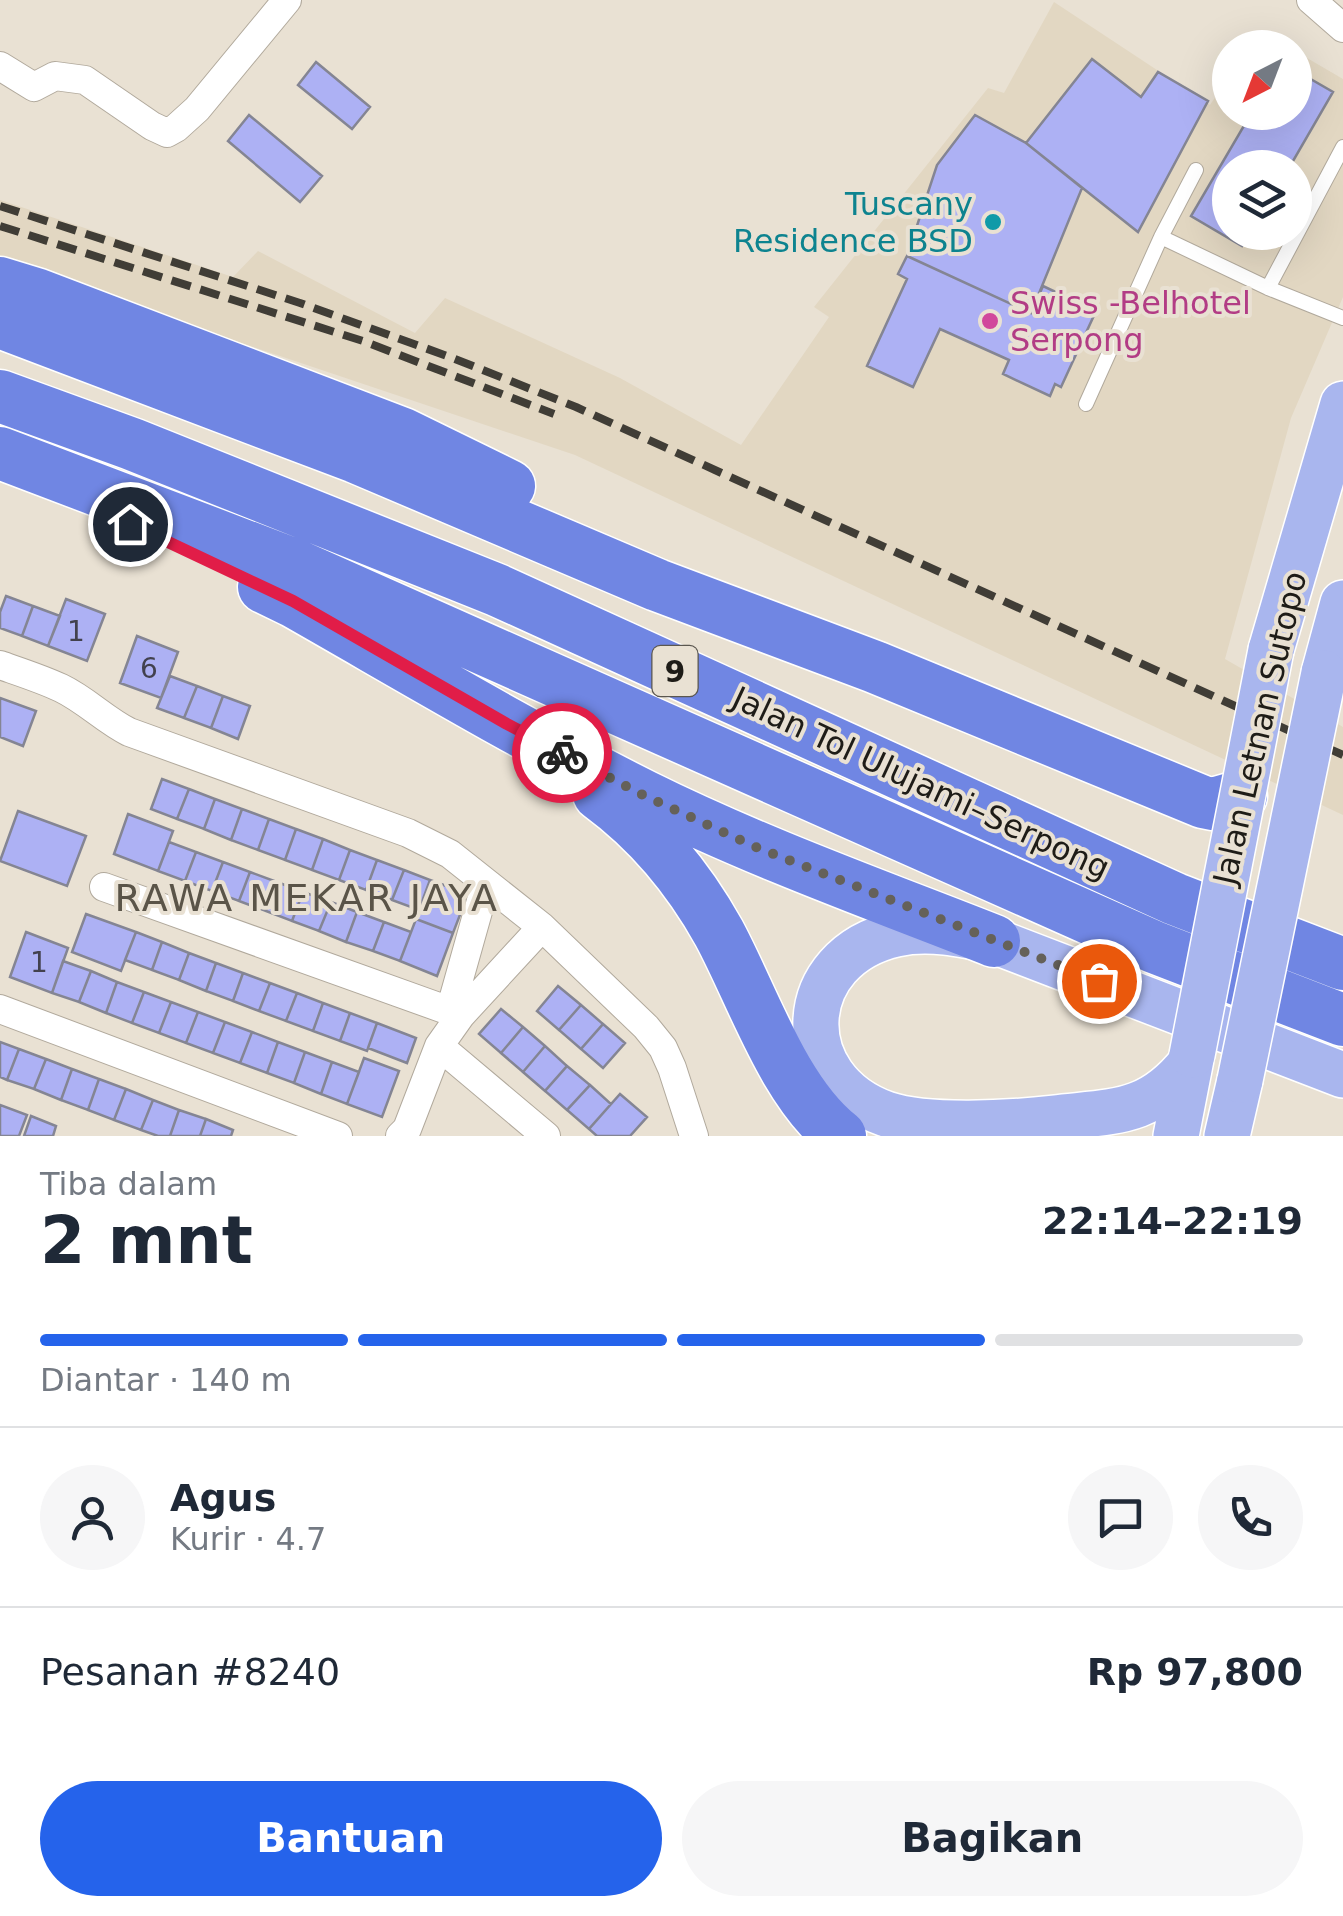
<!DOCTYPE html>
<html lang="id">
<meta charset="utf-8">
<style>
:root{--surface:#fff;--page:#f6f6f7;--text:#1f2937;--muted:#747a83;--line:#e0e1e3;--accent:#2563eb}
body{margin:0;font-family:"DejaVu Sans",sans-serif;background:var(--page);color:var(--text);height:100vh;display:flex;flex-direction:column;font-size:38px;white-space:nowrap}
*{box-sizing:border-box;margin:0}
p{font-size:32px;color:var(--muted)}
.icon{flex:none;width:55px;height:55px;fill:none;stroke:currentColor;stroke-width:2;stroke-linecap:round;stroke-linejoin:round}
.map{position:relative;height:1136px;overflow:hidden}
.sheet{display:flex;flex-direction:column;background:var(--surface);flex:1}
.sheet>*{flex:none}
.needle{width:65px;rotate:222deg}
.buttons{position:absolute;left:1212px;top:30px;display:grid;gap:20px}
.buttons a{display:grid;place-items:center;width:100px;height:100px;border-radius:50%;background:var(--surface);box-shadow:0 10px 40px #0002;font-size:50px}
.pin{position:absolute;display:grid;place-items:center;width:85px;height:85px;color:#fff;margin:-42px;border:5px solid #fff;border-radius:50%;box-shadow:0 2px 10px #0007}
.courier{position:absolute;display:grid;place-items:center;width:100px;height:100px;margin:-50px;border:8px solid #e11d48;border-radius:50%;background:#fff;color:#222;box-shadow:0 2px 12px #0007}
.head em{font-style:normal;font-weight:600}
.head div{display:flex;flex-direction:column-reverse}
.head{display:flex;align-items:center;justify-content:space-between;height:170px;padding:0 40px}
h1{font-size:65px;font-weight:600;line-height:75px}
.bar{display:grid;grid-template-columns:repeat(4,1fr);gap:15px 10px;align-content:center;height:120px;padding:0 40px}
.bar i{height:12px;border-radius:8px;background:var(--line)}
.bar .selected{background:var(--accent)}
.bar p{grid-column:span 4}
.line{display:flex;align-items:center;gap:25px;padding:0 40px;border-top:2px solid var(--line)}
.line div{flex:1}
.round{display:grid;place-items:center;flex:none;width:105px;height:105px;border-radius:52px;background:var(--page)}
.button{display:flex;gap:20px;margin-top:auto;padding:20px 40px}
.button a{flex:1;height:115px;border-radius:60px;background:var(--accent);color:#fff;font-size:40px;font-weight:600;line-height:115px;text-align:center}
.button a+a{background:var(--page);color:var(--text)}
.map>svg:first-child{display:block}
.built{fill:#e2d7c2;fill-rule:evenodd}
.building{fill:#adb1f4;stroke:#848593;stroke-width:2.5}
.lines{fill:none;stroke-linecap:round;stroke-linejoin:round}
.service-casing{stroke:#b1a99c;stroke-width:16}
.minor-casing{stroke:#b1a99c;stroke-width:30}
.primary-casing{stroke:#fff;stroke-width:48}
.motorway-casing{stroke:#fff;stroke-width:55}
.service{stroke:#fff;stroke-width:14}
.minor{stroke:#fff;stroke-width:28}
.primary{stroke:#a9b6ee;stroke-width:45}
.motorway{stroke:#7086e3;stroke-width:52}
.rail{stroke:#403d36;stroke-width:8;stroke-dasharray:20 10;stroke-linecap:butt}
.primary-bridge-casing{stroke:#fff;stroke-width:48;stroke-linecap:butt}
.primary-bridge{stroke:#a9b6ee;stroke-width:45}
.done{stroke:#656159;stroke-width:10;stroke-dasharray:0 18}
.route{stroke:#e11d48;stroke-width:12}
.culture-dot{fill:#0f9aa8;stroke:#e9e1d3;stroke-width:4}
.hotel-dot{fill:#d1479c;stroke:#e9e1d3;stroke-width:4}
.labels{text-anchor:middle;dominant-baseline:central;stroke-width:8;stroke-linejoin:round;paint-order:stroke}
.number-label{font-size:28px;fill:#42414e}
.shield{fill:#e9e1d3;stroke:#5b574f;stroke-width:2.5}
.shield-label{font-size:30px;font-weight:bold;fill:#1e1c17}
.culture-label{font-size:32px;fill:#0d838f;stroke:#e9e1d3;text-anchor:end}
.hotel-label{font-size:32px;fill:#b23c85;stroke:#e9e1d3;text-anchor:start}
.street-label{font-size:32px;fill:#1e1c17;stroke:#e9e1d3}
.quarter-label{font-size:38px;letter-spacing:2.5px;fill:#5a5448;stroke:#e9e1d3}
</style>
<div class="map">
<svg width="1343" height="1136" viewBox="0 0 1343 1136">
<rect width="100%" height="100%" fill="#e9e1d3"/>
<path class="built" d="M 1054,2 L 1210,105 L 1230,75 L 1230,112 L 1295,112 L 1295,51 L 1343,79 L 1343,297 L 1291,418 L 1225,659 L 1343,727 L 1343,815 L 575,455 L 0,262 L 0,200 L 233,277 L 258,251 L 415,333 L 445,298 L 620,378 L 741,445 L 829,317 L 814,307 L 988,88 L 1004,93 ZM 1230,168 L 1295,168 L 1295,232 L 1230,232 Z"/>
<path class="building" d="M 1092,59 L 1141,97 L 1158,72 L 1208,101 L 1138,232 L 1026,143 Z
M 316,62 L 370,107 L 352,129 L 298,85 Z
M 1295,70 L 1333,92 L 1289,168 L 1230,168 L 1230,232 L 1250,232 L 1242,246 L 1191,216 L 1252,112 L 1295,112 Z
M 249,115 L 322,176 L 300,202 L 228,141 Z
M 975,115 L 1026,143 L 1082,188 L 1031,313 L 907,256 L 937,165 Z
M 907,256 L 1031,313 L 1043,286 L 1096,311 L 1061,387 L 1055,384 L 1050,396 L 1003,374 L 1009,360 L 940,329 L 913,387 L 867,366 L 907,279 L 898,274 Z
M 6,596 L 33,606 L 22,636 L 0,628 L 0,612 Z
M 66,599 L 105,614 L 87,661 L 48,646 Z
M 33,606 L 60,616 L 48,646 L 22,636 Z
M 137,636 L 178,652 L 161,698 L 120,683 Z
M 170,676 L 197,686 L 184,718 L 157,708 Z
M 197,686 L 223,696 L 211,728 L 184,718 Z
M 223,696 L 250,706 L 238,739 L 211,728 Z
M 0,698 L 36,711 L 23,746 L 0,737 Z
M 162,779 L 189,789 L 177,819 L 151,809 Z
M 189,789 L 215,799 L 204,829 L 177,819 Z
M 215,799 L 242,809 L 231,840 L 204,829 Z
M 242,809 L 269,819 L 258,850 L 231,840 Z
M 18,811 L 86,836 L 67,886 L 0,861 Z
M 128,814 L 173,831 L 158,871 L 114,854 Z
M 269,819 L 296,829 L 285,860 L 258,850 Z
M 296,829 L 323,839 L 312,870 L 285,860 Z
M 323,839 L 350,850 L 339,880 L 312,870 Z
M 169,842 L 196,852 L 185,881 L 158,871 Z
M 350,850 L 377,860 L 366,890 L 339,880 Z
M 196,852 L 223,862 L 212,891 L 185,881 Z
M 377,860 L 404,870 L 392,900 L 366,890 Z
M 223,862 L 250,872 L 239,901 L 212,891 Z
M 404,870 L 430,880 L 419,910 L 392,900 Z
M 250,872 L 277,882 L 266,911 L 239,901 Z
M 430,880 L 468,894 L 453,933 L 416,919 Z
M 277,882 L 303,892 L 292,921 L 266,911 Z
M 303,892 L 331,902 L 319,931 L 292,921 Z
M 331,902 L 357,912 L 346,942 L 319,931 Z
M 357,912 L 384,922 L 373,951 L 346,942 Z
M 86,914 L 136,932 L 121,971 L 72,952 Z
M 416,919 L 453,933 L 437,976 L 400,961 Z
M 384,922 L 411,932 L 400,961 L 373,951 Z
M 26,932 L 68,948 L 52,993 L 10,977 Z
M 136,932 L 162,942 L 152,970 L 125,960 Z
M 162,942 L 189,953 L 179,980 L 152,970 Z
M 189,953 L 216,963 L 206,991 L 179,980 Z
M 63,961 L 91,971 L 79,1002 L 52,993 Z
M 216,963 L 243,973 L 233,1001 L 206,991 Z
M 91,971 L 117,982 L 106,1013 L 79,1002 Z
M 243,973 L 270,983 L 259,1011 L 233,1001 Z
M 117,982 L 144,992 L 132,1023 L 106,1013 Z
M 270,983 L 297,993 L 286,1021 L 259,1011 Z
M 558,986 L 581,1005 L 559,1030 L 537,1011 Z
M 144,992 L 171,1002 L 159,1033 L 132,1023 Z
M 297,993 L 323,1003 L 313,1031 L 286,1021 Z
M 171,1002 L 198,1012 L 186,1043 L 159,1033 Z
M 323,1003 L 350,1013 L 340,1041 L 313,1031 Z
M 581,1005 L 603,1024 L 581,1049 L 559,1030 Z
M 501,1009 L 523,1027 L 501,1053 L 479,1034 Z
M 198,1012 L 225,1022 L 213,1053 L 186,1043 Z
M 350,1013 L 377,1023 L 367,1051 L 340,1041 Z
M 225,1022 L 252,1032 L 240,1063 L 213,1053 Z
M 377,1023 L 416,1038 L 407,1063 L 368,1048 Z
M 603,1024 L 625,1043 L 603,1068 L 581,1049 Z
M 523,1027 L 545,1046 L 523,1072 L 501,1053 Z
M 252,1032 L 278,1042 L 267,1073 L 240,1063 Z
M 0,1042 L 19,1049 L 7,1080 L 0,1077 Z
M 278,1042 L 305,1052 L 294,1083 L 267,1073 Z
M 545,1046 L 567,1066 L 545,1091 L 523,1072 Z
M 19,1049 L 46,1059 L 34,1089 L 7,1080 Z
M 305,1052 L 332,1062 L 321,1094 L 294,1083 Z
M 364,1058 L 399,1071 L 382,1117 L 347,1104 Z
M 46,1059 L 72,1069 L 61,1100 L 34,1089 Z
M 332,1062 L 359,1072 L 347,1104 L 321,1094 Z
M 567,1066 L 590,1085 L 567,1110 L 545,1091 Z
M 72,1069 L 99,1079 L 88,1110 L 61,1100 Z
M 99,1079 L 126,1089 L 114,1120 L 88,1110 Z
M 590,1085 L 611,1104 L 589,1129 L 567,1110 Z
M 126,1089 L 153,1100 L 141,1130 L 114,1120 Z
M 620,1094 L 647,1117 L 630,1136 L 597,1136 L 589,1129 Z
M 153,1100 L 179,1110 L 170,1136 L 158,1136 L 141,1130 Z
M 0,1105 L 27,1115 L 19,1136 L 0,1136 Z
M 179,1110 L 206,1119 L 200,1136 L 170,1136 Z
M 31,1116 L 56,1126 L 53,1136 L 24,1136 Z
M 206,1119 L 233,1130 L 231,1136 L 200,1136 Z"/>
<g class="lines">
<g class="service-casing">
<path id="service" d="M 1161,237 L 1268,288 L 1343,318
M 1268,288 L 1343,147
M 1086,404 L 1161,237 L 1196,170"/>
</g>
<g class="minor-casing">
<path id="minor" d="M 1311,0 L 1343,28
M 0,66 L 34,87 L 55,76 L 85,80 L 152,126 L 167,133 L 176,128 L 197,109 L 287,0
M 0,665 C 20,672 42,679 61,688 C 86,700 105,720 129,732 L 408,833 L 450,854 L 542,927 L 646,1027 L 663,1048 L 672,1068 L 694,1136
M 104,887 L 461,1015
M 0,1009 L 338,1136
M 450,1011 L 486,883
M 439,1046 L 546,1136
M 400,1136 L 407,1129 L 439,1046 L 461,1015 L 542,927"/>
</g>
<g class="primary-casing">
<path id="primary" d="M 1271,650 L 1343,404
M 1324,673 L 1343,603
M 1190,1064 C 1149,1115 1114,1111 1054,1118 C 1010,1123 927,1128 886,1114 C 788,1079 794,957 896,934 C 929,927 962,934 994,941 L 1343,1075
M 1176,1136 L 1191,1059
M 1227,1136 L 1240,1080"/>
</g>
<g class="motorway-casing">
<path id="motorway" d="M 0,283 L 36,294 L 403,434 L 509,486
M 0,322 L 356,457 L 657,585 L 875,667 L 1203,802 L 1213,804 L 1241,796
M 0,396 L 132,444 L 497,590 L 1175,899 L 1343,964
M 0,453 L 295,565 L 1154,947 L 1343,1020
M 264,587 L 293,601 C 409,667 524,736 644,796 C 757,852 877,895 994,941
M 599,794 C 648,830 689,879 719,933 C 753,996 783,1091 840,1136"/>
</g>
<use href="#service" class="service"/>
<use href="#minor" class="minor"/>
<use href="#primary" class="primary"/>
<use href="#motorway" class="motorway"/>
<path class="rail" d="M 0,206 L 300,303 L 450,357 L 576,407 L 1343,755
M 0,226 L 363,341 L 554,414"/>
<g class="primary-bridge-casing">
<path id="primary-bridge" d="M 1192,1055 L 1271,650
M 1240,1080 L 1324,673"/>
</g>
<use href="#primary-bridge" class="primary-bridge"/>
</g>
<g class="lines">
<path class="done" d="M 562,753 L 645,796 L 758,848 L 1099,981"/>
<path class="route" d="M 130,524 L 293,601 L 507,724 L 562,753"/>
</g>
<circle class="culture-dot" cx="993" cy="222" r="10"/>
<circle class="hotel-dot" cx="990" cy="321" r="10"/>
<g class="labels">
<g class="number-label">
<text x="76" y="631">1</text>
<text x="149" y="668">6</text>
<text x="39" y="962">1</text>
</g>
<rect class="shield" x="652.5" y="646" width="45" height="50" rx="8"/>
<g class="shield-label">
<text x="675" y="671">9</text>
</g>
<g class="culture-label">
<text x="973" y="204">Tuscany<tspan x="973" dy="37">Residence BSD</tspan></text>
</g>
<g class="hotel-label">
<text x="1010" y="303">Swiss -Belhotel<tspan x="1010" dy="37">Serpong</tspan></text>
</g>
<g class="street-label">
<text transform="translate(1260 728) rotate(-77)">Jalan Letnan Sutopo</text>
<text transform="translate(921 783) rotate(25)">Jalan Tol Ulujami–Serpong</text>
</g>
<g class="quarter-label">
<text x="307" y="898">RAWA MEKAR JAYA</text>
</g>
</g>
</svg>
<div class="buttons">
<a><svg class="needle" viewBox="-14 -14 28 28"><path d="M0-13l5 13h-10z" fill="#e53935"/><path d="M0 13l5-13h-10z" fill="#747a83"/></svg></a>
<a><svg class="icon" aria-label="layers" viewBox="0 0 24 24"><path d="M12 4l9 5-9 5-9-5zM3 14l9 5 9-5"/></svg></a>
</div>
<div class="pin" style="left:1099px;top:981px;background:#ea580c"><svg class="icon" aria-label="bag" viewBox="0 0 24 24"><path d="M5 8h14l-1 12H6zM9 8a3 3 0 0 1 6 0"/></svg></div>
<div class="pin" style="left:130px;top:524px;background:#1f2937"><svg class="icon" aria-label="home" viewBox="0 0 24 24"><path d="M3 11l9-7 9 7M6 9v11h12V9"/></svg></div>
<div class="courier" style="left:562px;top:753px"><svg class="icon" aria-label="bike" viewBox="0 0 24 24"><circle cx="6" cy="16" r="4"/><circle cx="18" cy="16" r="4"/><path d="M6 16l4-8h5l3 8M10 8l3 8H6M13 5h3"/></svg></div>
</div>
<section class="sheet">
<div class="head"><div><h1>2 mnt</h1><p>Tiba dalam</p></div><em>22:14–22:19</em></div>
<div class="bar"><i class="selected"></i><i class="selected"></i><i class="selected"></i><i></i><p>Diantar · 140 m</p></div>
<div class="line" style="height:180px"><a class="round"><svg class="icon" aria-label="person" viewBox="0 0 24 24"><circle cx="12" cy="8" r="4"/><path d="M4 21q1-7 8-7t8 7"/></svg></a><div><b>Agus</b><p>Kurir · 4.7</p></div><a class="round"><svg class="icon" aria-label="chat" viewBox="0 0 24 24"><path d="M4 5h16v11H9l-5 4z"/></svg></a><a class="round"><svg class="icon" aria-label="phone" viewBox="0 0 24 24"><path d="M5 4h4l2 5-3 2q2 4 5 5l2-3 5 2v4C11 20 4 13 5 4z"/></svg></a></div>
<div class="line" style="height:130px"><div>Pesanan #8240</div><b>Rp 97,800</b></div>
<div class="button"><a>Bantuan</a><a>Bagikan</a></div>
</section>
